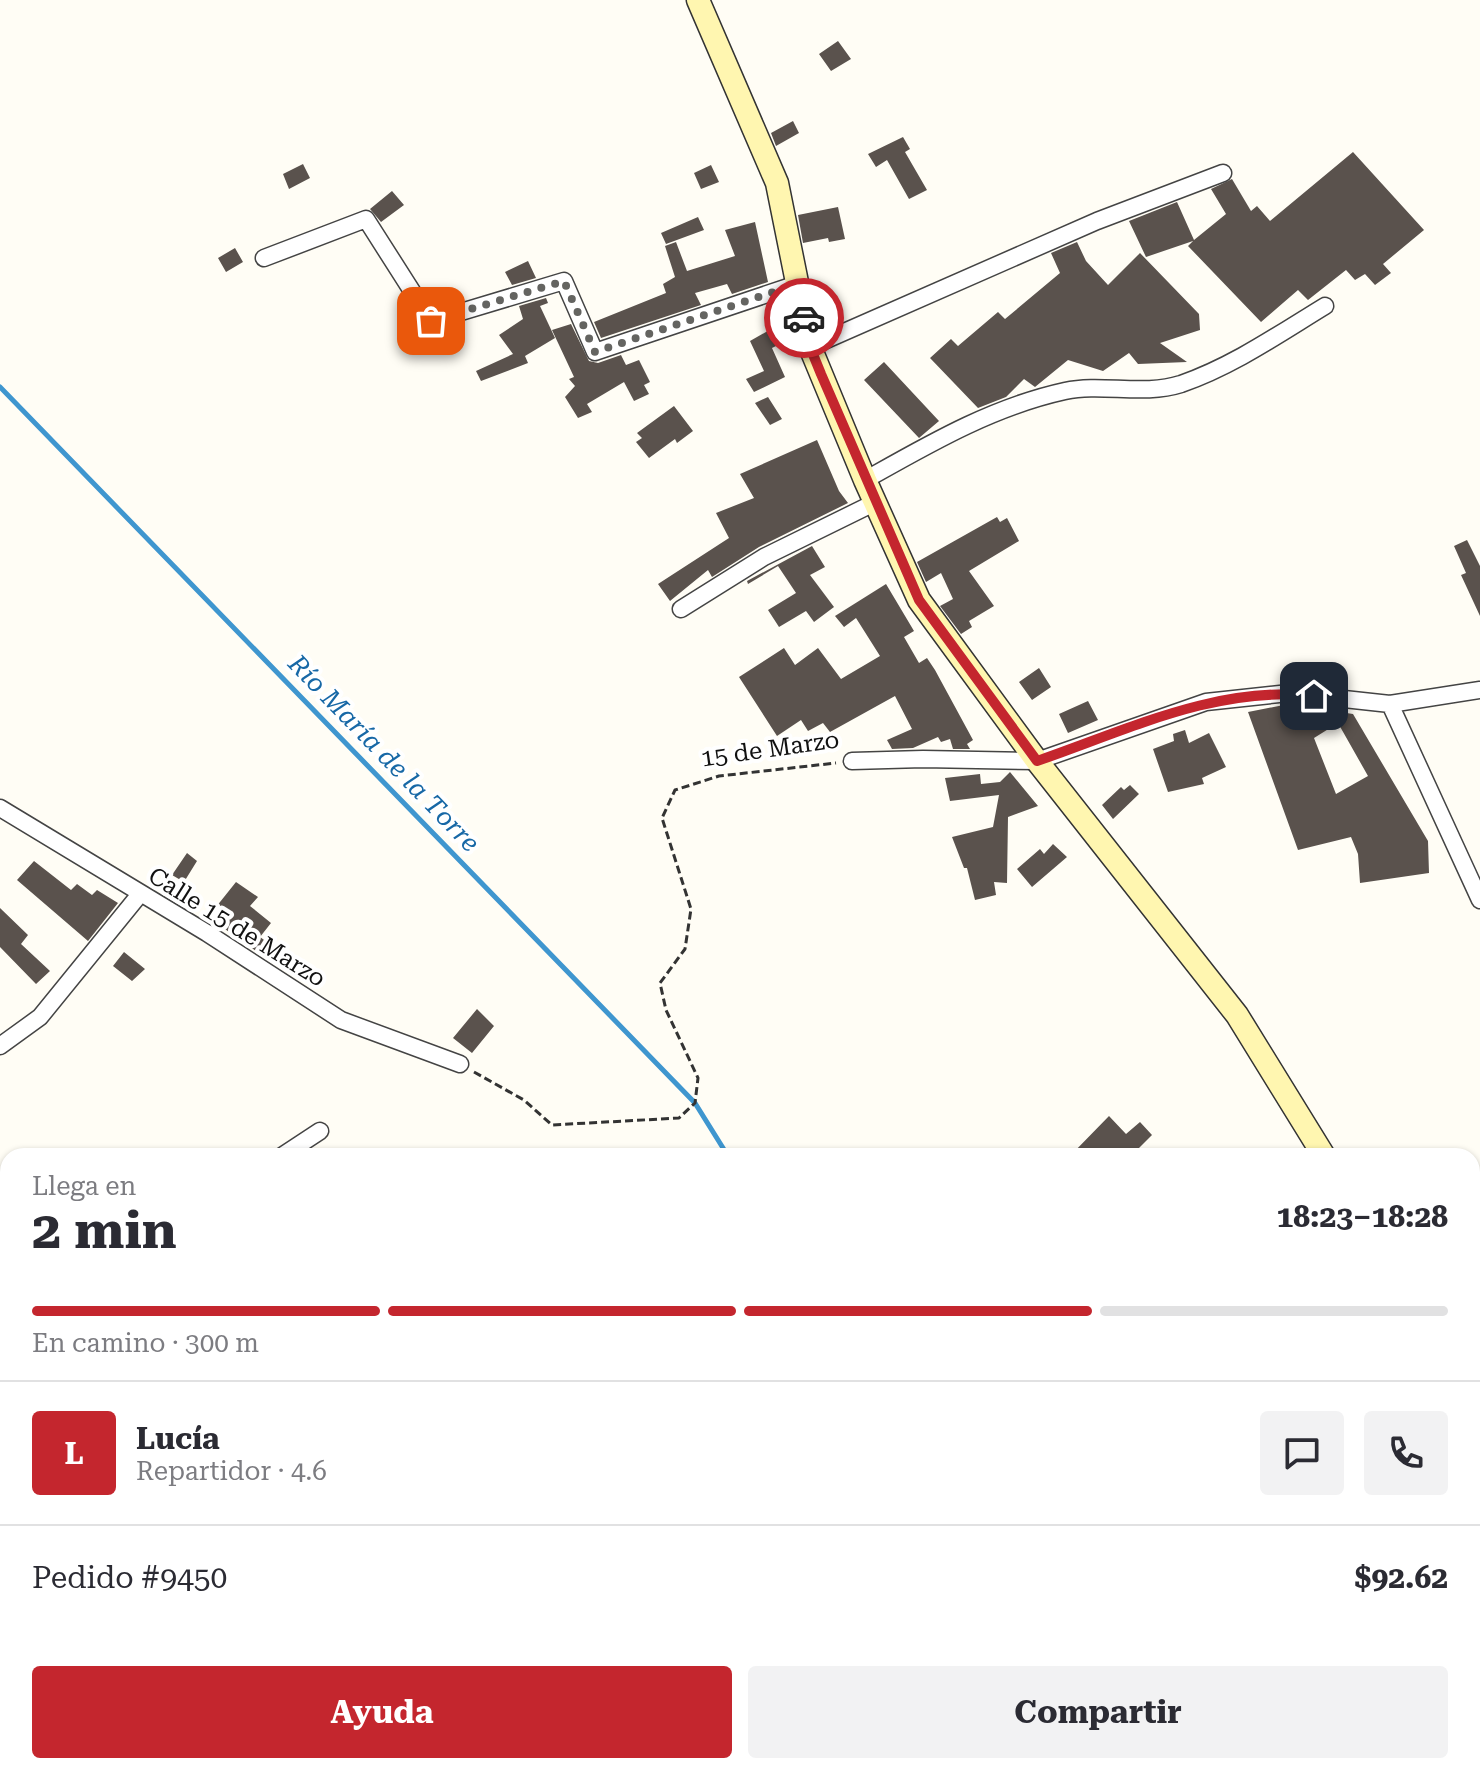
<!DOCTYPE html>
<html lang="es">
<meta charset="utf-8">
<style>
:root{--surface:#fff;--page:#f2f2f3;--text:#2b2b33;--muted:#7c7c81;--line:#e1e1e2;--accent:#c4262e}
body{margin:0;font-family:"Roboto Serif",serif;background:var(--page);color:var(--text);height:100vh;display:flex;flex-direction:column;font-size:30px;white-space:nowrap}
*{box-sizing:border-box;margin:0}
p{font-size:26px;color:var(--muted)}
.icon{flex:none;width:44px;height:44px;fill:none;stroke:currentColor;stroke-width:2;stroke-linecap:round;stroke-linejoin:round}
.map{position:relative;flex:1;overflow:hidden}
.sheet{position:absolute;left:0px;top:1148px;width:1480px;height:626px;display:flex;flex-direction:column;background:var(--surface);border-radius:24px 24px 0 0;box-shadow:0 2px 6px #0004}
.sheet>*{flex:none}
.pin{position:absolute;display:grid;place-items:center;width:68px;height:68px;color:#fff;margin:-34px;border-radius:16px;box-shadow:0 4px 12px #0006}
.courier{position:absolute;display:grid;place-items:center;width:80px;height:80px;margin:-40px;border:6px solid #c4262e;border-radius:50%;background:#fff;color:#222;box-shadow:0 2px 10px #0007}
.overview em{font-style:normal;font-weight:700}
.overview div{display:flex;flex-direction:column-reverse}
.overview{display:flex;align-items:center;justify-content:space-between;height:136px;padding:0 32px}
h1{font-size:52px;font-weight:700;line-height:60px}
.bar{display:grid;grid-template-columns:repeat(4,1fr);gap:12px 8px;align-content:center;height:96px;padding:0 32px}
.bar i{height:10px;border-radius:6px;background:var(--line)}
.bar .active{background:var(--accent)}
.bar p{grid-column:span 4}
.line{display:flex;align-items:center;gap:20px;padding:0 32px;border-top:2px solid var(--line)}
.line div{flex:1}
.round{display:grid;place-items:center;flex:none;width:84px;height:84px;border-radius:8px;background:var(--page)}
.action{display:flex;gap:16px;margin-top:auto;padding:16px 32px}
.action a{flex:1;height:92px;border-radius:8px;background:var(--accent);color:#fff;font-size:32px;font-weight:700;line-height:92px;text-align:center}
.action a+a{background:var(--page);color:var(--text)}
.map>svg:first-child{display:block}
.lines{fill:none;stroke-linecap:round;stroke-linejoin:round}
.stream{stroke:#3f96cf;stroke-width:5}
.building{fill:#5a524d;fill-rule:evenodd}
.minor-casing{stroke:#444;stroke-width:19}
.secondary-casing{stroke:#333;stroke-width:25}
.path{stroke:#333;stroke-width:3;stroke-dasharray:8 4;stroke-linecap:butt}
.minor{stroke:#fff;stroke-width:16}
.secondary{stroke:#fff6b0;stroke-width:22}
.done{stroke:#646461;stroke-width:8;stroke-dasharray:0 14.4}
.route{stroke:#c4262e;stroke-width:10}
.labels{text-anchor:middle;dominant-baseline:central;stroke-width:8;stroke-linejoin:round;paint-order:stroke}
.street-label{font-size:24px;fill:#111;stroke:#fff}
.water-label{font-size:26px;font-style:italic;fill:#1768a6;stroke:#fff}
</style>
<div class="map">
<svg width="1480" height="1773" viewBox="0 0 1480 1773">
<rect width="100%" height="100%" fill="#fffdf5"/>
<g class="lines">
<path class="stream" d="M 0,387 L 695,1103 L 728,1156
M 1110,1766 L 1115,1773"/>
</g>
<path class="building" d="M 838,41 L 851,59 L 831,71 L 819,54 Z
M 793,121 L 799,133 L 776,146 L 771,133 Z
M 903,137 L 910,149 L 905,152 L 927,190 L 909,199 L 887,160 L 876,167 L 868,154 Z
M 1353,152 L 1424,230 L 1383,264 L 1391,273 L 1375,285 L 1365,274 L 1355,280 L 1346,270 L 1308,300 L 1298,290 L 1261,322 L 1188,246 L 1193,241 L 1146,257 L 1129,221 L 1177,202 L 1194,240 L 1226,214 L 1211,189 L 1232,179 L 1251,211 L 1257,206 L 1270,221 Z
M 303,164 L 310,178 L 289,189 L 283,174 Z
M 711,165 L 719,182 L 701,189 L 694,173 Z
M 392,191 L 404,205 L 381,222 L 370,209 Z
M 838,207 L 845,239 L 829,242 L 828,238 L 803,243 L 798,215 Z
M 698,217 L 704,230 L 666,244 L 661,233 Z
M 755,222 L 768,282 L 732,294 L 727,284 L 695,293 L 701,305 L 601,338 L 594,322 L 666,293 L 663,284 L 675,277 L 665,246 L 676,242 L 687,271 L 735,256 L 725,230 Z
M 1077,242 L 1086,261 L 1108,285 L 1140,253 L 1199,314 L 1200,330 L 1160,343 L 1187,362 L 1138,364 L 1129,353 L 1103,371 L 1068,360 L 1035,387 L 1024,379 L 1006,397 L 978,408 L 930,358 L 951,339 L 958,346 L 998,312 L 1005,319 L 1060,273 L 1051,253 Z
M 235,248 L 243,262 L 226,272 L 218,258 Z
M 528,261 L 536,278 L 512,285 L 505,272 Z
M 546,298 L 548,303 L 540,306 L 555,338 L 525,356 L 528,363 L 481,381 L 476,371 L 513,354 L 499,335 L 523,319 L 519,306 Z
M 571,324 L 589,361 L 598,363 L 621,355 L 626,365 L 639,360 L 650,382 L 644,385 L 649,394 L 634,401 L 624,382 L 587,404 L 592,412 L 578,418 L 565,397 L 575,386 L 569,379 L 574,377 L 552,330 Z
M 773,328 L 778,345 L 772,348 L 785,377 L 754,392 L 746,379 L 764,371 L 750,341 Z
M 884,362 L 939,421 L 919,438 L 864,380 Z
M 768,397 L 782,419 L 770,425 L 755,403 Z
M 674,406 L 693,431 L 677,443 L 675,439 L 649,458 L 636,442 L 642,438 L 637,433 Z
M 817,440 L 839,491 L 848,503 L 759,547 L 712,577 L 708,570 L 670,601 L 658,584 L 729,538 L 716,513 L 754,498 L 740,474 Z
M 997,517 L 1000,522 L 1007,518 L 1019,541 L 969,571 L 994,606 L 969,621 L 972,627 L 961,634 L 940,606 L 953,599 L 941,573 L 926,582 L 917,562 Z
M 1467,540 L 1480,566 L 1480,616 L 1461,575 L 1466,573 L 1454,546 Z
M 812,546 L 825,567 L 810,575 L 834,607 L 814,622 L 806,611 L 779,627 L 768,610 L 796,593 L 778,566 L 748,584 L 747,581 Z
M 886,584 L 914,631 L 904,637 L 919,663 L 927,658 L 935,670 L 973,740 L 967,744 L 970,749 L 953,749 L 950,739 L 941,742 L 938,737 L 913,748 L 892,749 L 887,740 L 912,729 L 895,696 L 830,732 L 823,723 L 808,731 L 801,720 L 777,736 L 739,677 L 784,648 L 795,665 L 818,648 L 841,679 L 880,656 L 856,618 L 844,627 L 835,616 Z
M 1039,668 L 1051,687 L 1032,700 L 1019,682 Z
M 1088,701 L 1098,720 L 1068,733 L 1059,714 Z
M 1289,704 L 1353,714 L 1428,841 L 1429,873 L 1360,883 L 1358,854 L 1351,837 L 1298,850 L 1248,712 ZM 1338,723 L 1368,776 L 1336,794 L 1314,738 Z
M 1185,730 L 1189,743 L 1209,733 L 1226,767 L 1202,778 L 1204,784 L 1168,792 L 1153,749 L 1174,741 L 1173,734 Z
M 1010,772 L 1038,806 L 1008,817 L 1007,883 L 994,882 L 996,895 L 975,900 L 967,868 L 964,868 L 952,837 L 993,827 L 999,795 L 950,801 L 945,778 L 980,774 L 981,784 L 1000,782 Z
M 1130,785 L 1139,794 L 1113,819 L 1102,805 L 1121,787 L 1124,790 Z
M 1053,844 L 1067,857 L 1032,887 L 1017,869 L 1040,849 L 1044,854 Z
M 187,853 L 197,861 L 184,882 L 172,875 Z
M 34,861 L 71,890 L 77,884 L 92,895 L 97,890 L 118,903 L 88,941 L 17,880 Z
M 236,882 L 258,897 L 250,906 L 271,923 L 260,937 L 282,953 L 273,963 L 208,917 Z
M 0,908 L 28,935 L 21,944 L 50,971 L 36,984 L 0,947 Z
M 124,952 L 145,969 L 132,981 L 113,966 Z
M 477,1009 L 494,1026 L 472,1053 L 453,1038 Z
M 1109,1116 L 1126,1134 L 1140,1122 L 1152,1135 L 1136,1151 L 1137,1156 L 1070,1156 Z"/>
<g class="lines">
<g class="minor-casing">
<path id="minor" d="M 264,258 L 366,219 L 431,321 L 564,281 L 595,352 L 797,284
M 810,347 L 1097,221 L 1223,173
M 865,480 C 929,444 992,407 1065,391 C 1102,383 1143,396 1181,384 C 1233,366 1279,334 1325,306
M 681,609 L 764,557 L 876,502
M 1390,704 L 1480,900
M 852,761 L 923,759 L 1037,761 L 1206,702 L 1289,693 L 1390,704 L 1480,690
M 0,808 L 207,933 L 341,1020 L 460,1064
M 0,1046 L 40,1017 L 140,894
M 282,1156 L 320,1131
M 0,1270 L 8,1284
M 0,1485 L 8,1479
M 0,1703 L 8,1698
M 291,1766 L 295,1773
M 731,1766 L 732,1773
M 157,1773 L 167,1766"/>
</g>
<g class="secondary-casing">
<path id="secondary" d="M 698,0 L 777,183 L 810,347 L 865,480 L 919,600 L 1037,761 L 1237,1015 L 1324,1156
M 1472,1386 L 1480,1394"/>
</g>
<path class="path" d="M 474,1072 L 524,1100 L 552,1125 L 679,1118 L 695,1103 L 698,1078 L 666,1010 L 660,983 L 685,949 L 691,909 L 662,818 L 675,790 L 719,776 L 836,763"/>
<use href="#minor" class="minor"/>
<use href="#secondary" class="secondary"/>
</g>
<g class="lines">
<path class="done" d="M 431,321 L 564,281 L 595,352 L 797,284 L 804,318"/>
<path class="route" d="M 804,318 L 810,347 L 821,374 L 919,600 L 1037,761 C 1127,730 1218,685 1314,696"/>
</g>
<g class="labels">
<g class="street-label">
<text transform="translate(770 749) rotate(-8)">15 de Marzo</text>
<text transform="translate(237 927) rotate(32)">Calle 15 de Marzo</text>
</g>
<g class="water-label">
<text transform="translate(384 753) rotate(46)">Río María de la Torre</text>
</g>
</g>
</svg>
<div class="pin" style="left:431px;top:321px;background:#ea580c"><svg class="icon" aria-label="bag" viewBox="0 0 24 24"><path d="M5 8h14l-1 12H6zM9 8a3 3 0 0 1 6 0"/></svg></div>
<div class="pin" style="left:1314px;top:696px;background:#1f2937"><svg class="icon" aria-label="home" viewBox="0 0 24 24"><path d="M3 11l9-7 9 7M6 9v11h12V9"/></svg></div>
<div class="courier" style="left:804px;top:318px"><svg class="icon" aria-label="car" viewBox="0 0 24 24"><path d="M5 17H2v-5l4-1 3-4h7l3 4 3 1v5h-3M9 17h6M6 11h13"/><circle cx="7" cy="17" r="2"/><circle cx="17" cy="17" r="2"/></svg></div>
<section class="sheet">
<div class="overview"><div><h1>2 min</h1><p>Llega en</p></div><em>18:23–18:28</em></div>
<div class="bar"><i class="active"></i><i class="active"></i><i class="active"></i><i></i><p>En camino · 300 m</p></div>
<div class="line" style="height:144px"><b class="round" style="background:var(--accent);color:#fff">L</b><div><b>Lucía</b><p>Repartidor · 4.6</p></div><a class="round"><svg class="icon" aria-label="chat" viewBox="0 0 24 24"><path d="M4 5h16v11H9l-5 4z"/></svg></a><a class="round"><svg class="icon" aria-label="phone" viewBox="0 0 24 24"><path d="M5 4h4l2 5-3 2q2 4 5 5l2-3 5 2v4C11 20 4 13 5 4z"/></svg></a></div>
<div class="line" style="height:104px"><div>Pedido #9450</div><b>$92.62</b></div>
<div class="action"><a>Ayuda</a><a>Compartir</a></div>
</section>
</div>
